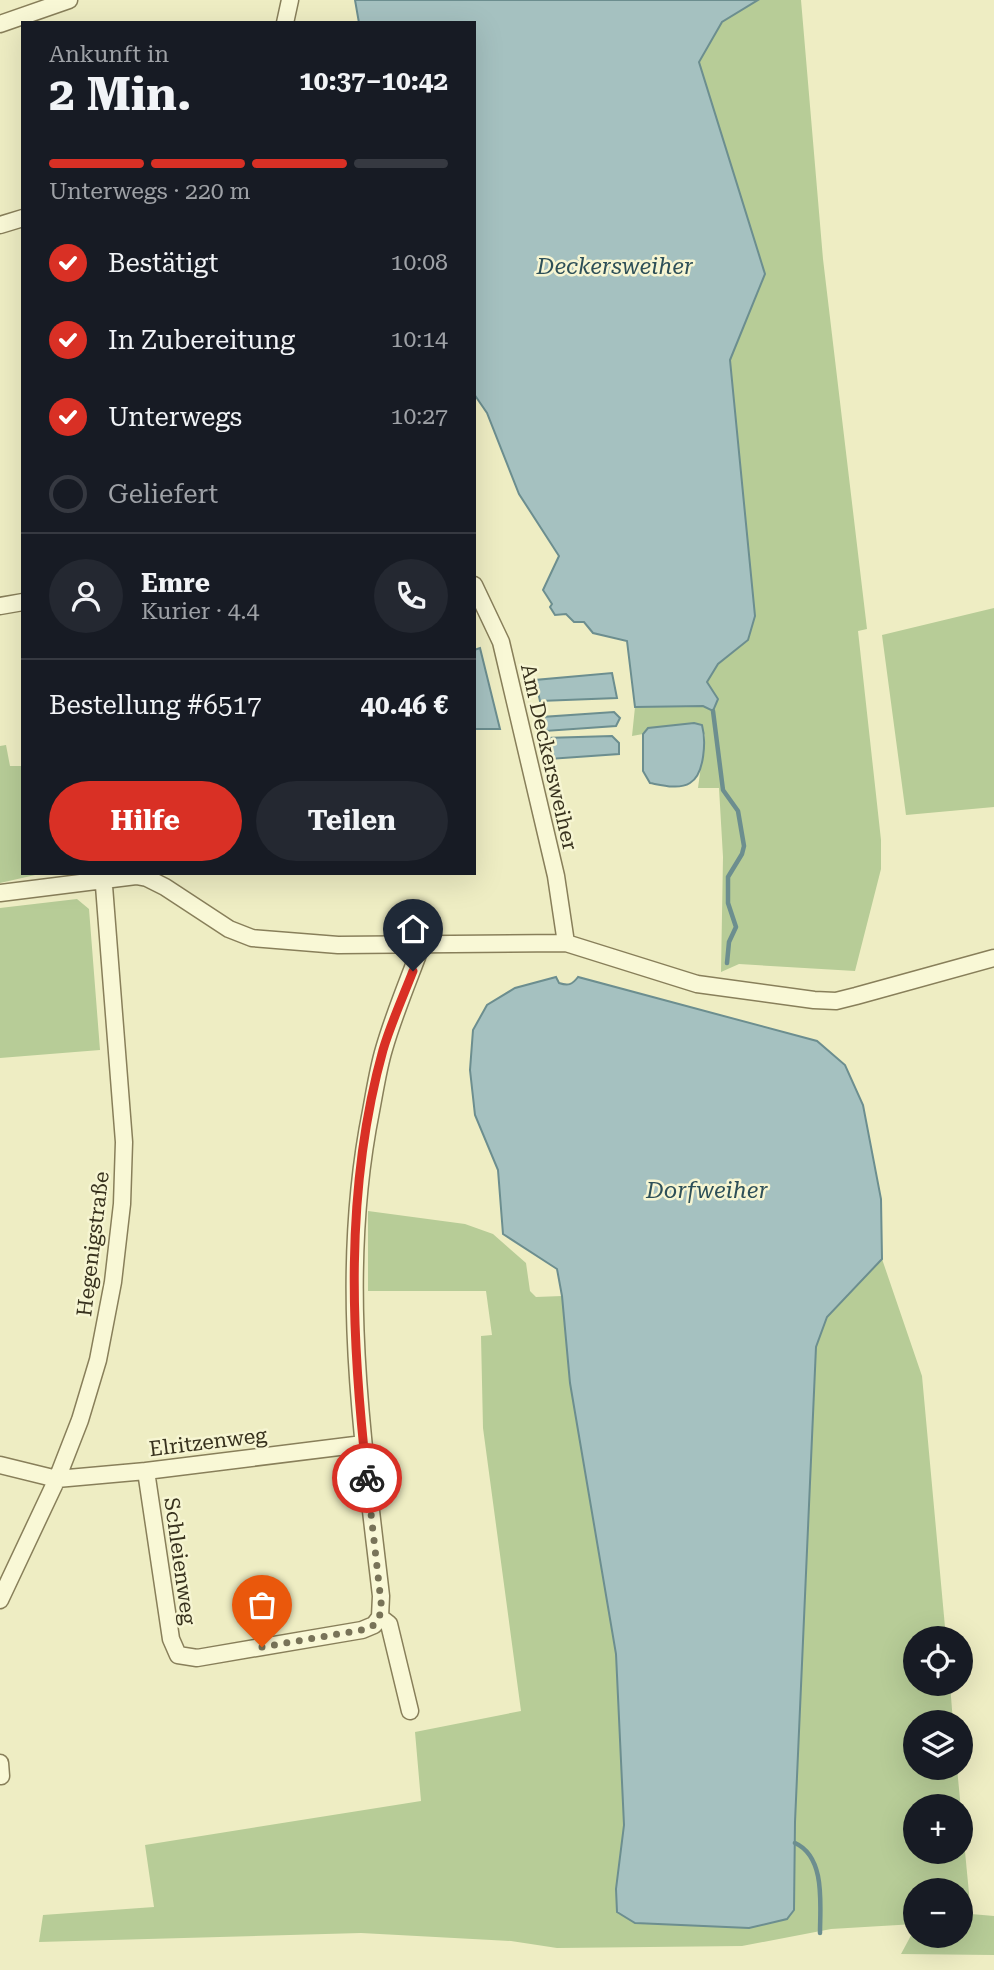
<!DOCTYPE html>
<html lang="de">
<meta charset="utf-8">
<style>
:root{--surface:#171b24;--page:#242831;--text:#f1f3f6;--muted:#9ea1a6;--line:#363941;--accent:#d93025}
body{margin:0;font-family:"Roboto Serif",serif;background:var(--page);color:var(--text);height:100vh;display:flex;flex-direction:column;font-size:26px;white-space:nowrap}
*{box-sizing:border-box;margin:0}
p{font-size:23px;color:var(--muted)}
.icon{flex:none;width:38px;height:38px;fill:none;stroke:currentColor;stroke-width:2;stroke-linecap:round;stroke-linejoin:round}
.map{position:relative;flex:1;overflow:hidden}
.sheet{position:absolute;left:21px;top:21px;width:455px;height:854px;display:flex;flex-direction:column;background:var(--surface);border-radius:0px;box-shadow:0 7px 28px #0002}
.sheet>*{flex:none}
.controls{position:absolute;left:903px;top:1626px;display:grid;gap:14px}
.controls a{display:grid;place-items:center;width:70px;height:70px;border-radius:50%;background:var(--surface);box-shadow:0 7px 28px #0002;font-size:35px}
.pin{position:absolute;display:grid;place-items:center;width:60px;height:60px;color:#fff;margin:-72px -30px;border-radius:50% 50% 50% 0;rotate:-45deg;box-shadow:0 0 7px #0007}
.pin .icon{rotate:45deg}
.courier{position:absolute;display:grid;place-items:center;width:70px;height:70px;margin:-35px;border:5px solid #d93025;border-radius:50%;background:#fff;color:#222;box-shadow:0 2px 9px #0007}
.head em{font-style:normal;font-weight:700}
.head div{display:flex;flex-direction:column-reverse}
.head{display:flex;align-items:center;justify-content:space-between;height:119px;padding:0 28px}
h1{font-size:46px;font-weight:700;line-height:52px}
.bar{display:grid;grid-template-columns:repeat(4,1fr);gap:10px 7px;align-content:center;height:84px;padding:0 28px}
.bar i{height:9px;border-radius:5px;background:var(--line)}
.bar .active{background:var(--accent)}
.bar p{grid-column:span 4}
.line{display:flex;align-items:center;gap:18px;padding:0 28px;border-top:2px solid var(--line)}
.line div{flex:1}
.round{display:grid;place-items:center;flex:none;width:74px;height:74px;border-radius:37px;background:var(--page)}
ol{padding:0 28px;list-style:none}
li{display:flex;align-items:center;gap:21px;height:77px}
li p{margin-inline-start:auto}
li .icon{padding:7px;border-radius:50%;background:var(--accent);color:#fff;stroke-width:4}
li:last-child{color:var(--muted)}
li i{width:38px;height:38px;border:4px solid var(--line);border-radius:50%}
.cta{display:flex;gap:14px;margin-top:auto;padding:14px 28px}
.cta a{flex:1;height:80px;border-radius:42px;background:var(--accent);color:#fff;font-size:28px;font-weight:700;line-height:80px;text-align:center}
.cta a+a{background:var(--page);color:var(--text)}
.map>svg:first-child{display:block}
.green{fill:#b7cc97;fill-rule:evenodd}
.water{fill:#a5c1c0;stroke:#6c8e8f;stroke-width:2}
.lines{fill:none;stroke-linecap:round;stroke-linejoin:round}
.stream{stroke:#6c8e8f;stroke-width:4.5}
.minor-casing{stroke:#887f5a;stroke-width:19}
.minor{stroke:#f9f8d6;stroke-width:16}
.done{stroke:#787358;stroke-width:7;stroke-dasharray:0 12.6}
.route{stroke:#d93025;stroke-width:9}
.labels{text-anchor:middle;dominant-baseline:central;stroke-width:5;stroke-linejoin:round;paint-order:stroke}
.street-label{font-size:21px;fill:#38321e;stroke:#f6f5d2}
.water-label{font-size:23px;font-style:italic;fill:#2d4f58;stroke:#f6f5d2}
</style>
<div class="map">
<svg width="994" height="1970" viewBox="0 0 994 1970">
<rect width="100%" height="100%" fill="#eeedc3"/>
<path class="green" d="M 758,0 L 801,0 L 823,259 L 867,629 L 858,631 L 881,840 L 881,869 L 855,971 L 739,964 L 721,972 L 723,857 L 719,788 L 698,788 L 705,735 L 694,723 L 648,728 L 643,734 L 632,736 L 635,707 L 703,706 L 713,711 L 707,682 L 718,664 L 748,640 L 755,616 L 730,360 L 765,274 L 699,62 L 722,22 Z
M 994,608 L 994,807 L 906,815 L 882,635 Z
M 6,745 L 10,766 L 23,766 L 23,873 L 44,873 L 0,883 L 0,746 Z
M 77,899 L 89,909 L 100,1050 L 0,1058 L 0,908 Z
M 368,1211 L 465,1224 L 493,1234 L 526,1263 L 530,1291 L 536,1297 L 562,1296 L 570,1383 L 616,1654 L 624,1825 L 616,1889 L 635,1923 L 749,1928 L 787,1919 L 794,1910 L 795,1822 L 816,1347 L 827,1317 L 882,1259 L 922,1376 L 946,1638 L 915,1638 L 915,1684 L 950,1684 L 953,1722 L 915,1722 L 915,1768 L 957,1768 L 971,1914 L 994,1916 L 994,1955 L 901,1954 L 915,1928 L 915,1936 L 961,1936 L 961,1890 L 915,1890 L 915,1924 L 831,1929 L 742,1946 L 557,1948 L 511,1941 L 361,1933 L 39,1942 L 43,1915 L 154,1907 L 145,1845 L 421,1801 L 415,1732 L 521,1711 L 483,1428 L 481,1336 L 492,1335 L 486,1291 L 368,1291 ZM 915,1806 L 961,1806 L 961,1852 L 915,1852 Z"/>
<path class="water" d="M 355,0 L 758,0 L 722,22 L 699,62 L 765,274 L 730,360 L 755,616 L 748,640 L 718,664 L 707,682 L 718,699 L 713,711 L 703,706 L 635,707 L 627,641 L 593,633 L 584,622 L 574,622 L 566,614 L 555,615 L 550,607 L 552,604 L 543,590 L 559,556 L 519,494 L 487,413 L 474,394 L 474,23 L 359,23 Z
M 480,648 L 500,729 L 474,729 L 474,650 Z
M 612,673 L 617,698 L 540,701 L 535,680 Z
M 614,712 L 620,718 L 616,726 L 545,731 L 542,717 Z
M 694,723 L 702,725 C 706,740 705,774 690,783 C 679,790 661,785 650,783 L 643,771 L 643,734 L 648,728 Z
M 612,736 L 619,743 L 619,754 L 549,759 L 545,738 Z
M 556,977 L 559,983 C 568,986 572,985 578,977 L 817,1041 L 845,1065 L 863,1105 L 881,1199 L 882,1259 L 827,1317 L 816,1347 L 795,1822 L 794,1910 L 787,1919 L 749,1928 L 635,1923 L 617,1912 L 616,1889 L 624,1825 L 616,1654 L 570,1383 L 562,1296 L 557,1269 L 503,1234 L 498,1170 L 475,1115 L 470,1070 L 473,1030 L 487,1005 L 515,988 Z"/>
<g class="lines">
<path class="stream" d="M 713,711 L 723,790 L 738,811 L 744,846 L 742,854 L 728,877 L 728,903 L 736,927 L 729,942 L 727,963
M 795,1843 C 826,1857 820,1905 820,1933"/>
<g class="minor-casing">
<path id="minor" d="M 285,23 L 290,0
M 0,24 L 69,0
M 0,225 L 23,218
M 474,585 L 501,642 L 556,876 L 566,943
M 0,606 L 23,602
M 0,893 L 136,876 L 147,878 L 165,887 L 229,929 L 252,938 L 338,945 L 566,943 L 697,984 L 814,1000 L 836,1001 L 856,996 L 994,958
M 0,1465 L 57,1479 L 146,1471 L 363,1444
M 146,1471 L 171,1639 L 178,1655 L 197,1658 L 362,1630 L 374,1625 L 380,1617
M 0,1600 L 57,1479 L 80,1420 L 98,1360 L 113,1282 L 122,1204 L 124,1142 L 103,873
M 410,1711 L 389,1624 L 380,1617 L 381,1596 C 362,1431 338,1276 371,1111 C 375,1090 378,1069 384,1049 C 394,1014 409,979 422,944
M 0,1763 L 1,1776"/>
</g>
<use href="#minor" class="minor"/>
</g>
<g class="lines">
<path class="done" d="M 262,1647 L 362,1630 L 374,1625 L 382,1611 L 367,1478"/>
<path class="route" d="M 367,1478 C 351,1336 344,1190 383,1050 C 391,1023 403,997 413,971"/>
</g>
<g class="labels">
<g class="street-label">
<text transform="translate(549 757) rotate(77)">Am Deckersweiher</text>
<text transform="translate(93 1244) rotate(-83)">Hegenigstraße</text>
<text transform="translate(208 1442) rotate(-7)">Elritzenweg</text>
<text transform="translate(180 1561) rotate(82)">Schleienweg</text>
</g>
<g class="water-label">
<text x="615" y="266">Deckersweiher</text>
<text x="707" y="1190">Dorfweiher</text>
</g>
</g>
</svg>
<div class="controls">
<a><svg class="icon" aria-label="locate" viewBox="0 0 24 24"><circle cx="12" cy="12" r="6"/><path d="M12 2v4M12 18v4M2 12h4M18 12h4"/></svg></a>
<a><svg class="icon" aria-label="layers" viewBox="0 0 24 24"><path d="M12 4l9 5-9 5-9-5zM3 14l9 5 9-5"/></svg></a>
<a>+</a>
<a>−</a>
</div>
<div class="pin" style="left:262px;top:1647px;background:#ea580c"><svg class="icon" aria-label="bag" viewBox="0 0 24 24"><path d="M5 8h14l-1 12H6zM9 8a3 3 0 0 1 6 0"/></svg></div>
<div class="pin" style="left:413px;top:971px;background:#1f2937"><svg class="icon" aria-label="home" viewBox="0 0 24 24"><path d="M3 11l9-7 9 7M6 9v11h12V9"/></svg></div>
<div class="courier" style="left:367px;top:1478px"><svg class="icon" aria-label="bike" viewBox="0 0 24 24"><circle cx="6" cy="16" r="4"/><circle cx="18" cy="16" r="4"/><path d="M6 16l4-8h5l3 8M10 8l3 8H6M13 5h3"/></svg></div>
<section class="sheet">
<div class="head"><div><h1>2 Min.</h1><p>Ankunft in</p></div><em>10:37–10:42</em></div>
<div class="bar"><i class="active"></i><i class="active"></i><i class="active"></i><i></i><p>Unterwegs · 220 m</p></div>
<ol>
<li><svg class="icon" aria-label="check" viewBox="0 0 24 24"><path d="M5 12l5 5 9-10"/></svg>Bestätigt<p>10:08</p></li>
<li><svg class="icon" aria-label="check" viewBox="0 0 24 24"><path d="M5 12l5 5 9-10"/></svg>In Zubereitung<p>10:14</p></li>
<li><svg class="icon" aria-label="check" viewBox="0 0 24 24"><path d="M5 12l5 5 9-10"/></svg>Unterwegs<p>10:27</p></li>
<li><i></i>Geliefert</li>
</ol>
<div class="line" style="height:126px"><a class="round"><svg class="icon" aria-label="person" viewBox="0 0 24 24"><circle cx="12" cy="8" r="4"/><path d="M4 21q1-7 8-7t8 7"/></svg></a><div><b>Emre</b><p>Kurier · 4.4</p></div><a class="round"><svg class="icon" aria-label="phone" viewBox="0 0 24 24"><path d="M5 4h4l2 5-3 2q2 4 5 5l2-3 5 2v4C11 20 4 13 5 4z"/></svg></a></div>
<div class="line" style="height:91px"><div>Bestellung #6517</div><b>40.46 €</b></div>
<div class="cta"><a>Hilfe</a><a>Teilen</a></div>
</section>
</div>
